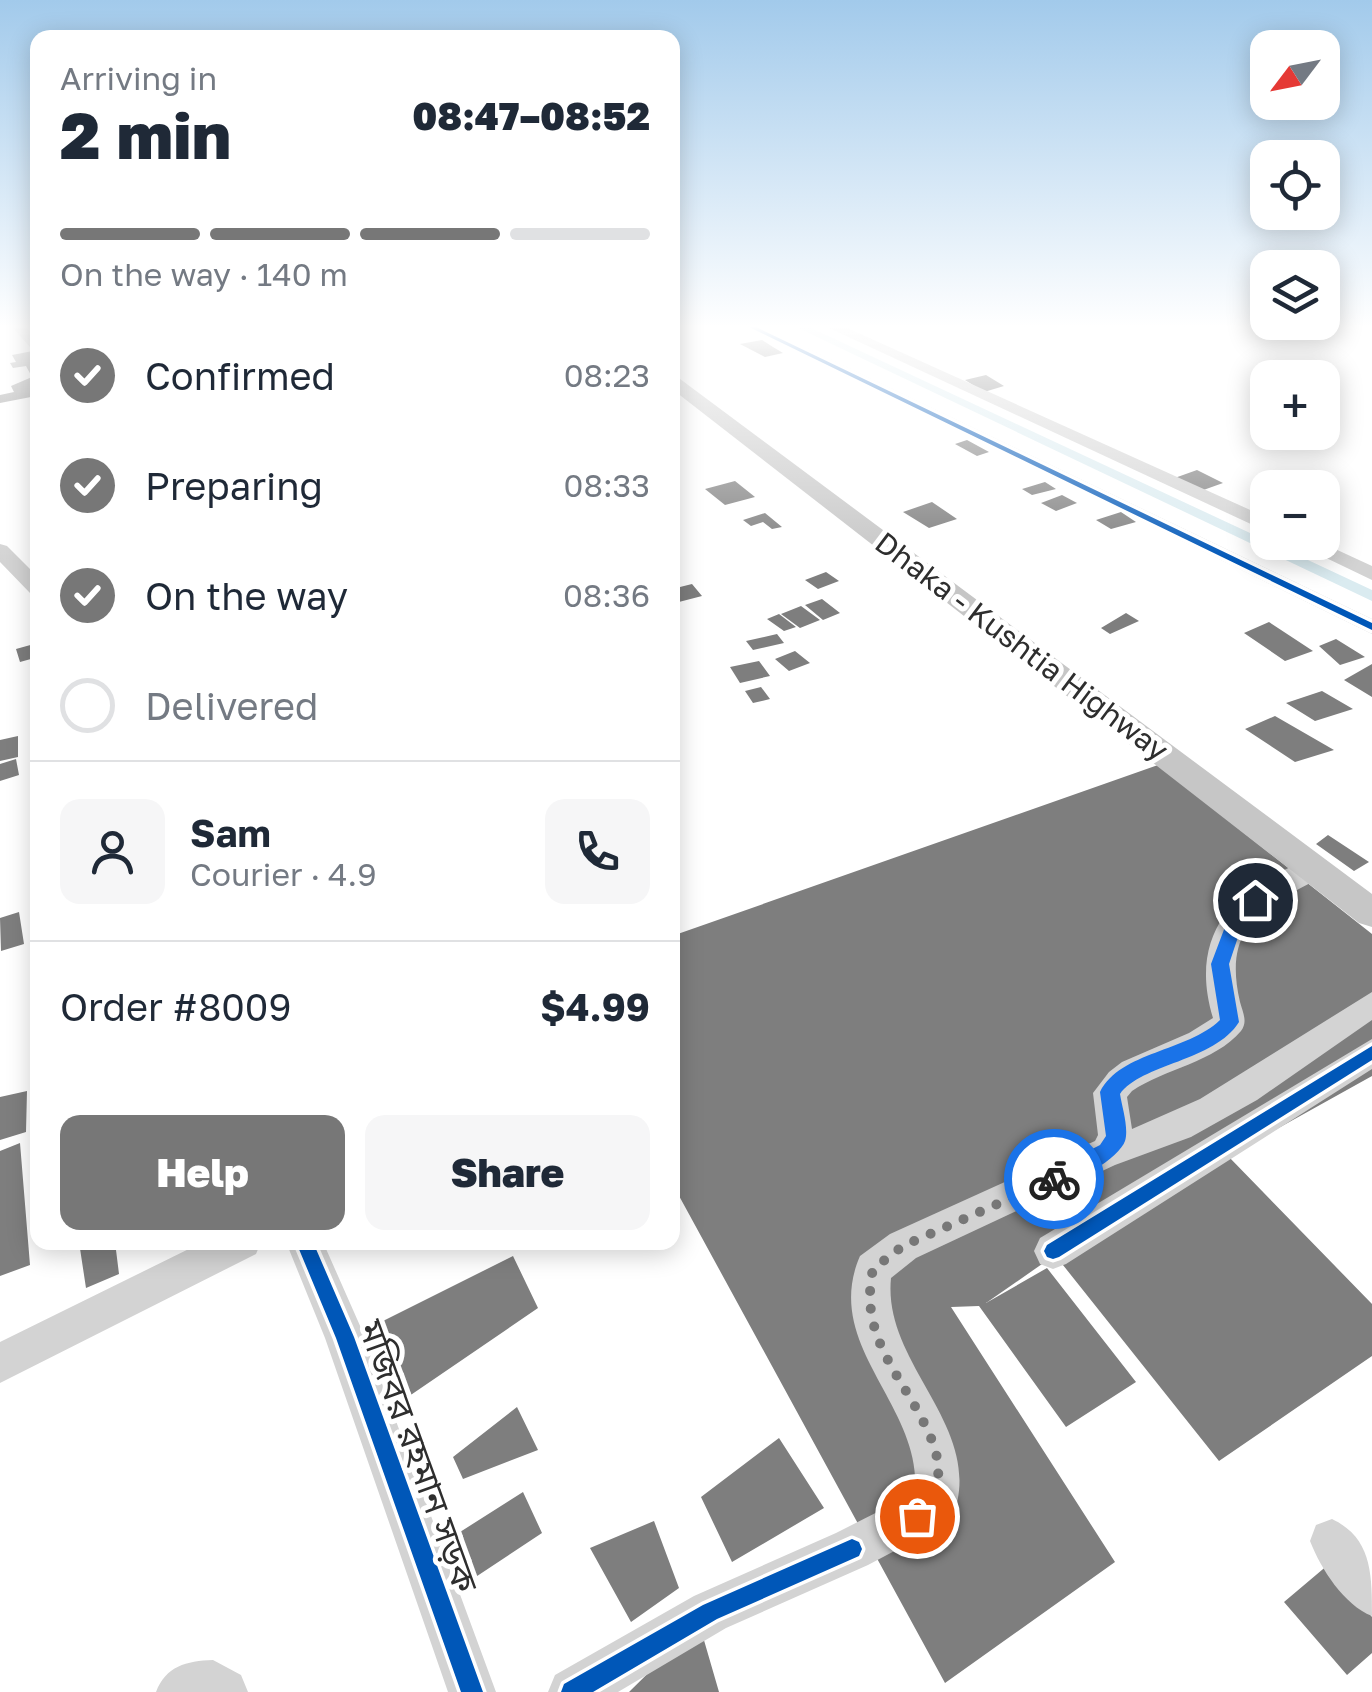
<!DOCTYPE html>
<meta charset="utf-8">
<style>
:root{--surface:#fff;--page:#f6f6f7;--text:#1f2937;--muted:#747a83;--line:#e0e1e3;--accent:#777}
body{margin:0;font-family:"Golos Text","Noto Sans Bengali",sans-serif;background:var(--page);color:var(--text);height:100vh;display:flex;flex-direction:column;font-size:38px;white-space:nowrap}
*{box-sizing:border-box;margin:0}
p{font-size:32px;color:var(--muted)}
.icon{flex:none;width:55px;height:55px;fill:none;stroke:currentColor;stroke-width:2;stroke-linecap:round;stroke-linejoin:round}
.map{position:relative;flex:1;overflow:hidden}
.details{position:absolute;left:30px;top:30px;width:650px;height:1220px;display:flex;flex-direction:column;background:var(--surface);border-radius:20px;box-shadow:0 5px 25px #0003}
.details>*{flex:none}
.needle{width:65px;rotate:238deg}
.tools{position:absolute;left:1250px;top:30px;display:grid;gap:20px}
.tools a{display:grid;place-items:center;width:90px;height:90px;border-radius:20px;background:var(--surface);box-shadow:0 5px 25px #0003;font-size:50px}
.pin{position:absolute;display:grid;place-items:center;width:85px;height:85px;color:#fff;margin:-42px;border:5px solid #fff;border-radius:50%;box-shadow:0 2px 10px #0007}
.courier{position:absolute;display:grid;place-items:center;width:100px;height:100px;margin:-50px;border:8px solid #1a73e8;border-radius:50%;background:#fff;color:#222;box-shadow:0 2px 12px #0007}
.headline em{font-style:normal;font-weight:800}
.headline div{display:flex;flex-direction:column-reverse}
.headline{display:flex;align-items:center;justify-content:space-between;height:170px;padding:0 30px}
h1{font-size:65px;font-weight:800;line-height:75px}
.bar{display:grid;grid-template-columns:repeat(4,1fr);gap:15px 10px;align-content:center;height:120px;padding:0 30px}
.bar i{height:12px;border-radius:8px;background:var(--line)}
.bar .current{background:var(--accent)}
.bar p{grid-column:span 4}
.line{display:flex;align-items:center;gap:25px;padding:0 30px;border-top:2px solid var(--line)}
.line div{flex:1}
.round{display:grid;place-items:center;flex:none;width:105px;height:105px;border-radius:20px;background:var(--page)}
ol{padding:0 30px;list-style:none}
li{display:flex;align-items:center;gap:30px;height:110px}
li p{margin-inline-start:auto}
li .icon{padding:10px;border-radius:50%;background:var(--accent);color:#fff;stroke-width:4}
li:last-child{color:var(--muted)}
li i{width:55px;height:55px;border:5px solid var(--line);border-radius:50%}
.button{display:flex;gap:20px;margin-top:auto;padding:20px 30px}
.button a{flex:1;height:115px;border-radius:20px;background:var(--accent);color:#fff;font-size:40px;font-weight:800;line-height:115px;text-align:center}
.button a+a{background:var(--page);color:var(--text)}
.map>svg:first-child{display:block}
.lines{fill:none;stroke-linecap:round;stroke-linejoin:round}
.canal{fill:#daebf0;fill-rule:evenodd}
.building{fill:#7e7e7e}
.minor{fill:#d3d3d3;fill-rule:evenodd}
.major{fill:#c6c6c6;fill-rule:evenodd}
.cycleway-casing{stroke:#fff;stroke-width:7}
.cycleway{fill:#0057b8;fill-rule:evenodd}
.route{fill:#1a73e8}
.done{stroke:#777;stroke-width:10;stroke-dasharray:0 18}
.labels{text-anchor:middle;dominant-baseline:central;stroke-width:10;stroke-linejoin:round;paint-order:stroke}
.street-label{font-size:30px;fill:#2e2e2e;stroke:#fff}
.near-street-label{font-size:35px;fill:#2e2e2e;stroke:#fff}
</style>
<div class="map">
<svg width="1372" height="1692" viewBox="0 0 1372 1692">
<rect width="100%" height="100%" fill="#fff"/>
<g class="lines">
<path class="canal" d="M 796,327 L 809,327 L 1372,590 L 1372,601 Z"/>
</g>
<path class="building" d="M 762,340 L 773,347 L 783,353 L 765,357 L 740,344 Z
M 33,351 L 38,364 L 38,386 L 32,388 L 36,396 L 0,403 L 0,395 L 14,392 L 11,386 L 32,377 L 26,366 L 13,368 L 10,363 L 16,362 L 12,355 Z
M 986,375 L 1004,386 L 984,392 L 965,380 Z
M 967,440 L 989,452 L 977,456 L 955,444 Z
M 1197,470 L 1223,483 L 1195,493 L 1169,480 Z
M 735,481 L 755,497 L 725,505 L 705,489 Z
M 1045,482 L 1056,489 L 1032,495 L 1022,489 Z
M 1062,495 L 1077,503 L 1056,511 L 1041,503 Z
M 932,502 L 957,519 L 929,528 L 903,512 Z
M 1121,512 L 1136,522 L 1111,529 L 1096,520 Z
M 765,513 L 782,527 L 772,529 L 763,522 L 751,526 L 743,520 Z
M 826,572 L 839,581 L 818,589 L 805,580 Z
M 692,584 L 702,596 L 675,603 L 672,589 Z
M 822,599 L 840,613 L 823,620 L 805,605 Z
M 801,606 L 820,620 L 800,628 L 781,614 Z
M 1126,613 L 1139,621 L 1110,634 L 1101,628 Z
M 779,614 L 796,627 L 784,631 L 767,619 Z
M 1269,622 L 1313,651 L 1285,661 L 1244,633 Z
M 777,634 L 784,643 L 753,650 L 746,641 Z
M 1336,639 L 1365,657 L 1340,665 L 1319,646 Z
M 34,644 L 38,657 L 20,662 L 16,649 Z
M 795,651 L 810,663 L 789,671 L 775,659 Z
M 759,661 L 770,676 L 740,683 L 730,667 Z
M 1372,664 L 1372,697 L 1344,680 Z
M 761,687 L 770,699 L 753,703 L 745,691 Z
M 1322,691 L 1353,709 L 1315,721 L 1286,703 Z
M 1275,716 L 1334,750 L 1295,762 L 1245,729 Z
M 18,736 L 18,757 L 0,761 L 0,740 Z
M 16,759 L 19,775 L 0,781 L 0,764 Z
M 1158,765 L 1372,934 L 1372,1076 L 1228,1156 L 1372,1304 L 1372,1356 L 1219,1461 L 1055,1255 L 986,1303 L 1047,1268 L 1136,1382 L 1066,1427 L 979,1306 L 951,1307 L 1115,1562 L 945,1683 L 672,1183 L 672,936 Z
M 1328,835 L 1369,862 L 1354,871 L 1316,844 Z
M 19,912 L 24,944 L 1,951 L 0,918 Z
M 27,1091 L 26,1132 L 0,1140 L 0,1097 Z
M 20,1143 L 30,1265 L 0,1276 L 0,1151 Z
M 79,1242 L 115,1242 L 119,1274 L 86,1288 Z
M 513,1256 L 538,1308 L 399,1403 L 367,1329 Z
M 517,1407 L 538,1450 L 463,1479 L 453,1457 Z
M 779,1438 L 824,1508 L 732,1562 L 701,1497 Z
M 523,1492 L 542,1533 L 462,1586 L 449,1539 Z
M 654,1521 L 679,1588 L 631,1622 L 590,1548 Z
M 1329,1564 L 1372,1617 L 1372,1653 L 1347,1675 L 1284,1602 Z
M 699,1623 L 719,1692 L 629,1692 Z"/>
<g class="lines">
<path class="minor" d="M 12,327 L 26,327 L 38,341 L 38,356 Z
M 745,327 L 763,327 L 1372,619 L 1372,634 Z
M 827,327 L 845,327 L 1268,518 L 1268,532 Z
M 1293,542 L 1320,542 L 1372,566 L 1372,580 Z
M 0,544 L 7,546 L 38,577 L 38,596 L 31,594 L 0,562 Z
M 1314,859 L 1324,862 L 1328,869 L 1324,876 C 1264,907 1222,924 1240,1002 C 1243,1013 1248,1022 1241,1031 C 1215,1062 1164,1069 1132,1091 L 1127,1097 L 1132,1129 L 1200,1099 L 1372,992 L 1372,1020 L 1257,1100 L 1191,1137 L 1115,1165 L 916,1258 L 891,1278 C 882,1367 990,1429 951,1521 L 868,1565 L 726,1628 L 618,1692 L 548,1692 L 555,1675 L 694,1596 L 836,1533 L 915,1493 C 923,1405 821,1346 860,1256 L 890,1234 L 1095,1141 L 1098,1135 L 1093,1093 L 1109,1072 L 1122,1062 L 1189,1033 L 1213,1018 C 1187,933 1236,882 1314,859 Z
M 1372,1039 L 1372,1069 L 1066,1264 L 1053,1269 L 1040,1264 L 1034,1251 L 1040,1238 Z
M 203,1242 L 261,1242 L 256,1254 L 0,1383 L 0,1342 Z
M 286,1242 L 323,1242 L 365,1337 L 496,1692 L 448,1692 L 325,1338 Z
M 1332,1519 C 1372,1538 1372,1574 1372,1616 C 1344,1605 1321,1569 1310,1541 L 1316,1525 Z
M 213,1660 L 241,1675 L 248,1692 L 156,1692 C 166,1666 186,1661 213,1660 Z"/>
<path class="major" d="M 672,373 L 1372,894 L 1372,927 L 1359,923 L 672,389 Z"/>
<g class="cycleway-casing">
<path id="cycleway" d="M 749,327 L 756,327 L 1372,623 L 1372,630 Z
M 1372,1046 L 1372,1060 L 1059,1257 L 1053,1259 L 1047,1257 L 1044,1251 L 1047,1245 Z
M 296,1242 L 313,1242 L 354,1337 L 483,1692 L 461,1692 L 336,1338 Z
M 852,1539 L 859,1542 L 862,1549 L 859,1556 L 717,1619 L 593,1692 L 561,1692 L 564,1684 L 703,1605 Z"/>
</g>
<use href="#cycleway" class="cycleway"/>
</g>
<linearGradient id="sky" x2="0" y2="1"><stop stop-color="#a2caeb"/><stop offset="0.58" stop-color="#fff"/><stop offset="1" stop-color="#fff" stop-opacity="0"/></linearGradient>
<rect width="1372" height="563" fill="url(#sky)"/>
<path class="route" d="M 1255,894 L 1263,900 L 1244,919 L 1229,964 L 1239,1022 C 1215,1061 1141,1064 1120,1094 C 1122,1107 1129,1128 1125,1141 C 1119,1159 1064,1192 1047,1185 L 1044,1179 L 1047,1172 L 1100,1145 L 1106,1136 L 1100,1092 C 1121,1051 1187,1052 1220,1020 L 1211,964 L 1231,911 Z"/>
<g class="lines">
<path class="done" d="M 917,1516 L 936,1506 C 938,1484 941,1465 933,1443 C 909,1381 857,1342 873,1269 L 903,1246 L 1054,1179"/>
</g>
<g class="labels">
<g class="street-label">
<text transform="translate(1022 646) rotate(37)">Dhaka - Kushtia Highway</text>
</g>
<g class="near-street-label">
<text transform="translate(419 1456) rotate(70)">মজিবর রহমান সড়ক</text>
</g>
</g>
</svg>
<div class="tools">
<a><svg class="needle" viewBox="-14 -14 28 28"><path d="M0-13l5 13h-10z" fill="#e53935"/><path d="M0 13l5-13h-10z" fill="#747a83"/></svg></a>
<a><svg class="icon" aria-label="locate" viewBox="0 0 24 24"><circle cx="12" cy="12" r="6"/><path d="M12 2v4M12 18v4M2 12h4M18 12h4"/></svg></a>
<a><svg class="icon" aria-label="layers" viewBox="0 0 24 24"><path d="M12 4l9 5-9 5-9-5zM3 14l9 5 9-5"/></svg></a>
<a>+</a>
<a>−</a>
</div>
<div class="pin" style="left:917px;top:1516px;background:#ea580c"><svg class="icon" aria-label="bag" viewBox="0 0 24 24"><path d="M5 8h14l-1 12H6zM9 8a3 3 0 0 1 6 0"/></svg></div>
<div class="pin" style="left:1255px;top:900px;background:#1f2937"><svg class="icon" aria-label="home" viewBox="0 0 24 24"><path d="M3 11l9-7 9 7M6 9v11h12V9"/></svg></div>
<div class="courier" style="left:1054px;top:1179px"><svg class="icon" aria-label="bike" viewBox="0 0 24 24"><circle cx="6" cy="16" r="4"/><circle cx="18" cy="16" r="4"/><path d="M6 16l4-8h5l3 8M10 8l3 8H6M13 5h3"/></svg></div>
<section class="details">
<div class="headline"><div><h1>2 min</h1><p>Arriving in</p></div><em>08:47–08:52</em></div>
<div class="bar"><i class="current"></i><i class="current"></i><i class="current"></i><i></i><p>On the way · 140 m</p></div>
<ol>
<li><svg class="icon" aria-label="check" viewBox="0 0 24 24"><path d="M5 12l5 5 9-10"/></svg>Confirmed<p>08:23</p></li>
<li><svg class="icon" aria-label="check" viewBox="0 0 24 24"><path d="M5 12l5 5 9-10"/></svg>Preparing<p>08:33</p></li>
<li><svg class="icon" aria-label="check" viewBox="0 0 24 24"><path d="M5 12l5 5 9-10"/></svg>On the way<p>08:36</p></li>
<li><i></i>Delivered</li>
</ol>
<div class="line" style="height:180px"><a class="round"><svg class="icon" aria-label="person" viewBox="0 0 24 24"><circle cx="12" cy="8" r="4"/><path d="M4 21q1-7 8-7t8 7"/></svg></a><div><b>Sam</b><p>Courier · 4.9</p></div><a class="round"><svg class="icon" aria-label="phone" viewBox="0 0 24 24"><path d="M5 4h4l2 5-3 2q2 4 5 5l2-3 5 2v4C11 20 4 13 5 4z"/></svg></a></div>
<div class="line" style="height:130px"><div>Order #8009</div><b>$4.99</b></div>
<div class="button"><a>Help</a><a>Share</a></div>
</section>
</div>
